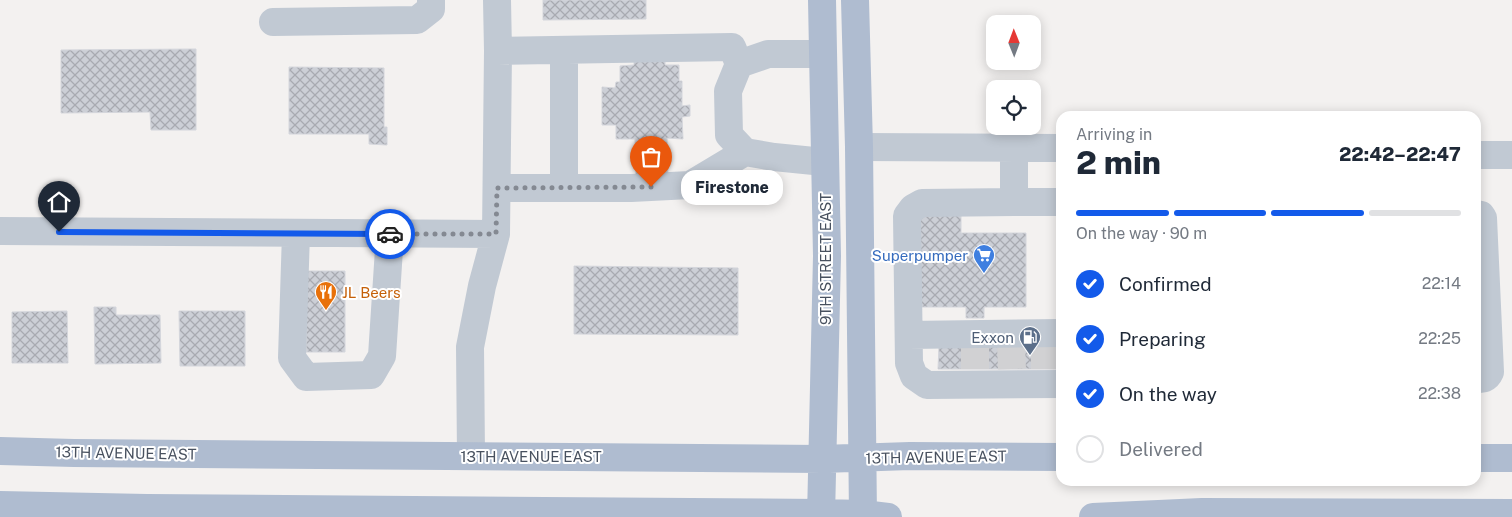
<!DOCTYPE html>
<meta charset="utf-8">
<style>
:root{--surface:#fff;--page:#f2f2f3;--text:#1f2937;--muted:#747a83;--line:#e0e1e3;--accent:#135aea}
body{margin:0;font-family:"Public Sans",sans-serif;background:var(--page);color:var(--text);height:100vh;display:flex;flex-direction:column;font-size:19px;white-space:nowrap}
*{box-sizing:border-box;margin:0}
p{font-size:16px;color:var(--muted)}
.icon{flex:none;width:28px;height:28px;fill:none;stroke:currentColor;stroke-width:2;stroke-linecap:round;stroke-linejoin:round}
.map{position:relative;flex:1;overflow:hidden}
.side{position:absolute;left:1056px;top:111px;width:425px;height:375px;display:flex;flex-direction:column;background:var(--surface);border-radius:15px;box-shadow:0 2px 12px #0003}
.side>*{flex:none}
.needle{width:32px;rotate:359deg}
.buttons{position:absolute;left:986px;top:15px;display:grid;gap:10px}
.buttons a{display:grid;place-items:center;width:55px;height:55px;border-radius:10px;background:var(--surface);box-shadow:0 2px 12px #0003;font-size:25px}
.pin{position:absolute;display:grid;place-items:center;width:42px;height:42px;color:#fff;margin:-51px -21px;border-radius:50% 50% 50% 0;rotate:-45deg;box-shadow:0 0 5px #0007}
.pin .icon{rotate:45deg}
.courier{position:absolute;display:grid;place-items:center;width:50px;height:50px;margin:-25px;border:4px solid #135aea;border-radius:50%;background:#fff;color:#222;box-shadow:0 1px 6px #0007}
.bubble{position:absolute;height:35px;border-radius:15px;background:var(--surface);box-shadow:0 2px 12px #0003;font-size:16px;font-weight:800;line-height:35px;text-align:center}
.overview em{font-style:normal;font-weight:800}
.overview div{display:flex;flex-direction:column-reverse}
.overview{display:flex;align-items:center;justify-content:space-between;height:85px;padding:0 20px}
h1{font-size:32px;font-weight:800;line-height:38px}
.bar{display:grid;grid-template-columns:repeat(4,1fr);gap:8px 5px;align-content:center;height:60px;padding:0 20px}
.bar i{height:6px;border-radius:4px;background:var(--line)}
.bar .active{background:var(--accent)}
.bar p{grid-column:span 4}
ol{padding:0 20px;list-style:none}
li{display:flex;align-items:center;gap:15px;height:55px}
li p{margin-inline-start:auto}
li .icon{padding:5px;border-radius:50%;background:var(--accent);color:#fff;stroke-width:4}
li:last-child{color:var(--muted)}
li i{width:28px;height:28px;border:2px solid var(--line);border-radius:50%}
.map>svg:first-child{display:block}
.building{fill:url(#building-cross-hatch);stroke:#d4d6dc}
.lines{fill:none;stroke-linecap:round;stroke-linejoin:round}
.minor-tunnel{stroke:#d1d1d3;stroke-width:28;stroke-dasharray:28 14;stroke-linecap:butt}
.minor{stroke:#c1c9d3;stroke-width:28}
.major{stroke:#afbcd0;stroke-width:28}
.done{stroke:#848992;stroke-width:5;stroke-dasharray:0 9}
.route{stroke:#135aea;stroke-width:6}
.labels{text-anchor:middle;dominant-baseline:central;stroke-width:4;stroke-linejoin:round;paint-order:stroke}
.shop-label{font-size:15px;fill:#366cbe;stroke:#fff;text-anchor:end}
.street-label{font-size:15px;fill:#48515f;stroke:#fff}
.food-label{font-size:15px;fill:#c56008;stroke:#fff;text-anchor:start}
.service-label{font-size:15px;fill:#4e5e75;stroke:#fff;text-anchor:end}
</style>
<div class="map">
<svg width="1512" height="517" viewBox="0 0 1512 517">
<defs>
<pattern id="building-cross-hatch" width="8" height="8" patternUnits="userSpaceOnUse" patternTransform="scale(1.25)"><rect width="8" height="8" fill="#cccfd6"/><path d="M0 0l8 8M0 8l8-8" fill="none" stroke="#a8aab1"/></pattern>
</defs>
<rect width="100%" height="100%" fill="#f3f1f0"/>
<path class="building" d="M 543,0 L 646,0 L 646,19 L 543,20 Z
M 196,49 L 196,130 L 151,130 L 150,112 L 61,113 L 61,50 Z
M 634,61 L 665,61 L 665,65 L 679,65 L 679,81 L 682,81 L 682,106 L 690,105 L 690,116 L 682,117 L 683,139 L 667,138 L 668,179 L 636,179 L 635,139 L 616,139 L 616,125 L 602,125 L 602,87 L 615,88 L 616,82 L 620,82 L 620,66 L 634,65 Z
M 289,67 L 384,68 L 384,127 L 387,127 L 387,145 L 369,144 L 369,134 L 289,134 Z
M 915,214 L 961,214 L 961,233 L 1026,233 L 1026,307 L 984,307 L 984,318 L 966,318 L 966,307 L 915,307 Z
M 574,266 L 738,268 L 738,335 L 574,334 Z
M 307,271 L 345,271 L 345,352 L 306,352 Z
M 94,307 L 116,307 L 116,315 L 160,315 L 161,363 L 95,364 Z
M 67,311 L 68,363 L 12,363 L 12,312 Z
M 179,311 L 245,311 L 245,366 L 180,366 Z
M 939,346 L 1061,346 L 1061,369 L 938,369 Z"/>
<g class="lines">
<path class="minor-tunnel" d="M 975,346 L 975,369
M 1011,346 L 1012,369
M 1045,346 L 1045,369"/>
<path class="minor" d="M 273,22 L 417,20 L 431,9 L 431,0
M 564,50 L 564,188
M 498,51 L 732,47 L 739,64
M 822,54 L 768,54 L 739,64 L 728,91 L 729,135 L 745,152 L 774,157 L 824,162
M 859,147 L 1061,148
M 1014,148 L 1014,202 L 1061,202
M 1476,155 L 1512,155
M 497,188 L 631,188 L 690,185 L 745,152
M 1014,202 L 922,203 L 913,208 L 907,216 L 909,363 L 914,376 L 927,385 L 1061,384
M 1476,214 L 1481,215 L 1483,218 L 1490,372 C 1487,379 1483,379 1476,379
M 0,231 L 496,234
M 296,233 L 292,358 L 306,377 L 371,375 L 382,356 L 390,234
M 909,335 L 1061,333
M 471,456 L 470,347 L 482,286 L 496,234 L 498,51 L 497,0"/>
<path class="major" d="M 855,0 L 859,147 L 863,517
M 0,451 L 74,453 L 822,459 L 910,456 L 1061,457
M 1476,458 L 1512,458
M 0,505 L 147,508 L 821,513 L 863,514 L 888,517
M 821,517 L 827,256 L 822,0
M 1093,517 L 1202,512 L 1512,513"/>
</g>
<g class="lines">
<path class="done" d="M 390,234 L 496,234 L 497,188 L 651,187"/>
<path class="route" d="M 59,232 L 390,234"/>
</g>
<defs>
<g id="supermarket-pin" transform="scale(1.125)"><path d="M0 17L-7.5 6A9.5 9.5 0 1 1 7.5 6Z" fill="#3f7fe0" stroke="#fff"/><path d="M-6-5.5h2.5l.6 2H6L4.5 2H-2.5L-4.4-4H-6ZM-1.5 3.2a1.3 1.3 0 1 0 .1 0ZM3 3.2a1.3 1.3 0 1 0 .1 0Z" fill="#fff"/></g>
<g id="restaurant-pin" transform="scale(1.125)"><path d="M0 17L-7.5 6A9.5 9.5 0 1 1 7.5 6Z" fill="#e8710a" stroke="#fff"/><path d="M-5-6h1v4h1v-4h1v4h1v-4h1v5L-1.5 .5V6h-2V.5L-5-1ZM5-6V6H3V1.5H1.5Q1.5-4 5-6Z" fill="#fff"/></g>
<g id="fuel-pin" transform="scale(1.125)"><path d="M0 17L-7.5 6A9.5 9.5 0 1 1 7.5 6Z" fill="#5c6f8a" stroke="#fff"/><path d="M-5.5-6h7V0h2V4h1.3V-2.5L3-4.5l.8-.8L6-3V5H2.5V1h-1V6h-7ZM-4.2-4.7v3.2H.2V-4.7Z" fill="#fff"/></g>
</defs>
<g fill-rule="evenodd">
<use href="#supermarket-pin" x="984" y="255"/>
<use href="#restaurant-pin" x="326" y="292"/>
<use href="#fuel-pin" x="1030" y="337"/>
</g>
<g class="labels">
<g class="shop-label">
<text x="968" y="255">Superpumper</text>
</g>
<g class="street-label">
<text transform="translate(825 259) rotate(-90)">9TH STREET EAST</text>
<text transform="translate(126 453) rotate(1)">13TH AVENUE EAST</text>
<text x="531" y="456">13TH AVENUE EAST</text>
<text transform="translate(936 457) rotate(-1)">13TH AVENUE EAST</text>
</g>
<g class="food-label">
<text x="342" y="292">JL Beers</text>
</g>
<g class="service-label">
<text x="1014" y="337">Exxon</text>
</g>
</g>
</svg>
<div class="buttons">
<a><svg class="needle" viewBox="-14 -14 28 28"><path d="M0-13l5 13h-10z" fill="#e53935"/><path d="M0 13l5-13h-10z" fill="#747a83"/></svg></a>
<a><svg class="icon" aria-label="locate" viewBox="0 0 24 24"><circle cx="12" cy="12" r="6"/><path d="M12 2v4M12 18v4M2 12h4M18 12h4"/></svg></a>
</div>
<div class="pin" style="left:651px;top:187px;background:#ea580c"><svg class="icon" aria-label="bag" viewBox="0 0 24 24"><path d="M5 8h14l-1 12H6zM9 8a3 3 0 0 1 6 0"/></svg></div>
<div class="pin" style="left:59px;top:232px;background:#1f2937"><svg class="icon" aria-label="home" viewBox="0 0 24 24"><path d="M3 11l9-7 9 7M6 9v11h12V9"/></svg></div>
<div class="courier" style="left:390px;top:234px"><svg class="icon" aria-label="car" viewBox="0 0 24 24"><path d="M5 17H2v-5l4-1 3-4h7l3 4 3 1v5h-3M9 17h6M6 11h13"/><circle cx="7" cy="17" r="2"/><circle cx="17" cy="17" r="2"/></svg></div>
<div class="bubble" style="left:681px;top:170px;width:102px">Firestone</div>
<section class="side">
<div class="overview"><div><h1>2 min</h1><p>Arriving in</p></div><em>22:42–22:47</em></div>
<div class="bar"><i class="active"></i><i class="active"></i><i class="active"></i><i></i><p>On the way · 90 m</p></div>
<ol>
<li><svg class="icon" aria-label="check" viewBox="0 0 24 24"><path d="M5 12l5 5 9-10"/></svg>Confirmed<p>22:14</p></li>
<li><svg class="icon" aria-label="check" viewBox="0 0 24 24"><path d="M5 12l5 5 9-10"/></svg>Preparing<p>22:25</p></li>
<li><svg class="icon" aria-label="check" viewBox="0 0 24 24"><path d="M5 12l5 5 9-10"/></svg>On the way<p>22:38</p></li>
<li><i></i>Delivered</li>
</ol>
</section>
</div>
